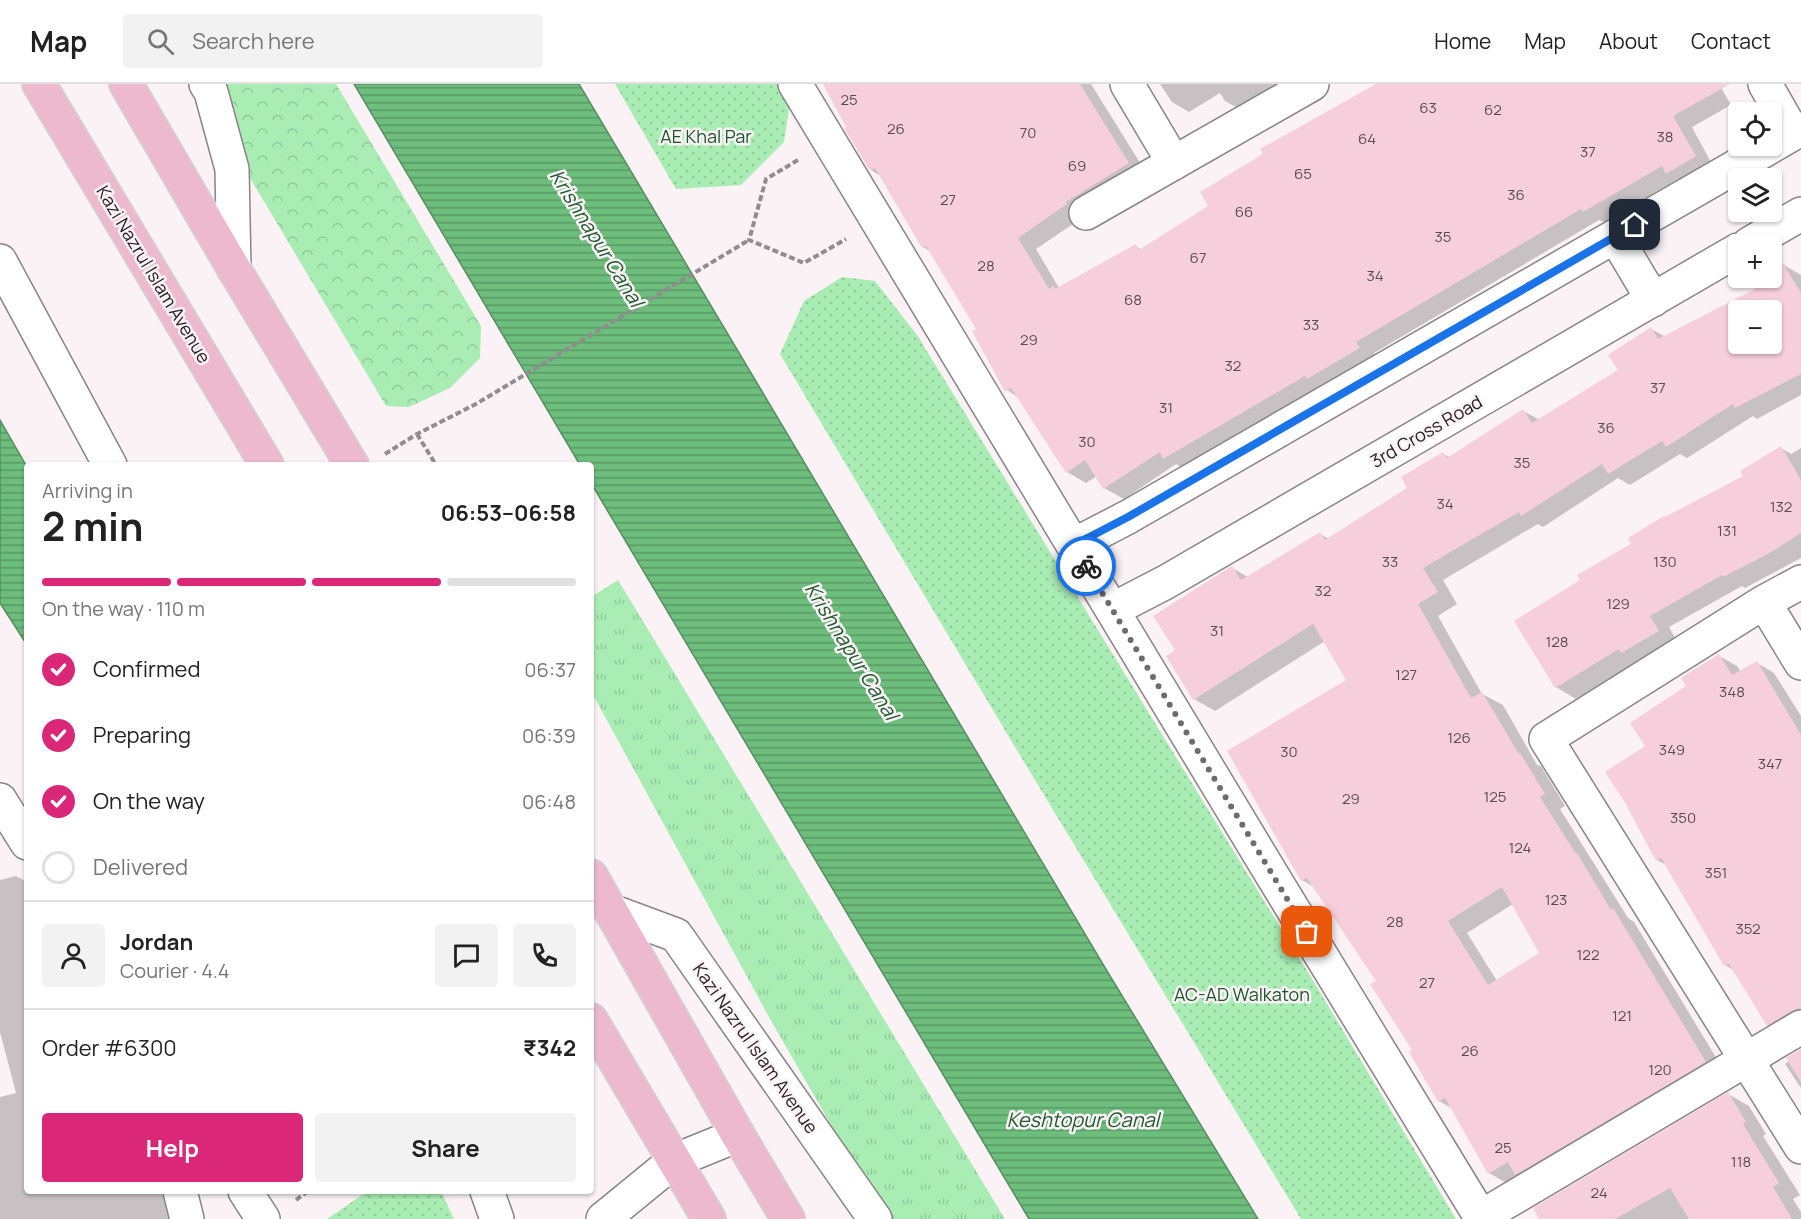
<!DOCTYPE html>
<meta charset="utf-8">
<style>
:root{--surface:#fff;--page:#f2f2f2;--text:#222;--muted:#767676;--line:#e0e0e0;--accent:#db2777}
body{margin:0;font-family:Manrope,sans-serif;background:var(--page);color:var(--text);height:100vh;display:flex;flex-direction:column;font-size:22px;white-space:nowrap}
*{box-sizing:border-box;margin:0}
p{font-size:20px;color:var(--muted)}
.icon{flex:none;width:33px;height:33px;fill:none;stroke:currentColor;stroke-width:2;stroke-linecap:round;stroke-linejoin:round}
.map{position:relative;flex:1;overflow:hidden}
.sheet{position:absolute;left:24px;top:378px;width:570px;height:732px;display:flex;flex-direction:column;background:var(--surface);border-radius:6px;box-shadow:0 2px 4px #0004}
.sheet>*{flex:none}
.buttons{position:absolute;left:1728px;top:18px;display:grid;gap:12px}
.buttons a{display:grid;place-items:center;width:54px;height:54px;border-radius:6px;background:var(--surface);box-shadow:0 2px 4px #0004;font-size:30px}
.pin{position:absolute;display:grid;place-items:center;width:51px;height:51px;color:#fff;margin:-26px;border-radius:12px;box-shadow:0 3px 9px #0006}
.courier{position:absolute;display:grid;place-items:center;width:60px;height:60px;margin:-30px;border:4px solid #1a73e8;border-radius:50%;background:#fff;color:#222;box-shadow:0 2px 8px #0007}
.head em{font-style:normal;font-weight:700}
.head div{display:flex;flex-direction:column-reverse}
.head{display:flex;align-items:center;justify-content:space-between;height:102px;padding:0 18px}
h1{font-size:39px;font-weight:700;line-height:45px}
.bar{display:grid;grid-template-columns:repeat(4,1fr);gap:9px 6px;align-content:center;height:72px;padding:0 18px}
.bar i{height:8px;border-radius:4px;background:var(--line)}
.bar .selected{background:var(--accent)}
.bar p{grid-column:span 4}
.line{display:flex;align-items:center;gap:15px;padding:0 18px;border-top:2px solid var(--line)}
.line div{flex:1}
.round{display:grid;place-items:center;flex:none;width:63px;height:63px;border-radius:6px;background:var(--page)}
ol{padding:0 18px;list-style:none}
li{display:flex;align-items:center;gap:18px;height:66px}
li p{margin-inline-start:auto}
li .icon{padding:6px;border-radius:50%;background:var(--accent);color:#fff;stroke-width:4}
li:last-child{color:var(--muted)}
li i{width:33px;height:33px;border:3px solid var(--line);border-radius:50%}
.primary-button{display:flex;gap:12px;margin-top:auto;padding:12px 18px}
.primary-button a{flex:1;height:69px;border-radius:6px;background:var(--accent);color:#fff;font-size:24px;font-weight:700;line-height:69px;text-align:center}
.primary-button a+a{background:var(--page);color:var(--text)}
header{display:flex;align-items:center;gap:36px;box-sizing:border-box;height:84px;padding:0 30px;background:var(--surface);border-bottom:2px solid var(--line)}
header strong{font-size:28px}
nav{display:flex;gap:33px;margin-inline-start:auto;font-size:21px}
.search{width:420px;height:54px;background:var(--page);display:flex;align-items:center;gap:15px;box-sizing:border-box;padding:0 21px;border-radius:6px;color:var(--muted);font-size:22px}
.map>svg:first-child{display:block}
.grass{fill:url(#grass-tufts)}
.forest{fill:url(#forest-crowns)}
.park{fill:url(#park-dots)}
.water{fill:url(#water-rules);stroke:#578e62;stroke-width:1.5}
.shadow{fill:#0003;fill-rule:evenodd}
.building{fill:#f6cedc;fill-rule:evenodd}
.lines{fill:none;stroke-linecap:round;stroke-linejoin:round}
.street-casing{stroke:#8b8486;stroke-width:36}
.secondary-casing{stroke:#8b8486;stroke-width:36}
.primary-casing{stroke:#d3d3d3;stroke-width:36}
.path{stroke:#918c8e;stroke-width:4;stroke-dasharray:6 3;stroke-linecap:butt}
.street{stroke:#fff;stroke-width:33}
.secondary{stroke:#fff;stroke-width:33}
.primary{stroke:#edb9ce;stroke-width:33}
.done{stroke:#706b6c;stroke-width:6;stroke-dasharray:0 10.8}
.route{stroke:#1a73e8;stroke-width:8}
.labels{text-anchor:middle;dominant-baseline:central;stroke-width:5;stroke-linejoin:round;paint-order:stroke}
.number-label{font-size:15px;fill:#594d51}
.park-label{font-size:18px;fill:#1c552b;stroke:#faf2f5}
.street-label{font-size:18px;fill:#252223;stroke:#faf2f5}
.water-label{font-size:20px;font-style:italic;fill:#225a30;stroke:#faf2f5}
</style>
<header>
<strong>Map</strong>
<div class="search"><svg class="icon" aria-label="search" viewBox="0 0 24 24"><circle cx="10" cy="10" r="6"/><path d="M15 15l6 6"/></svg>Search here</div>
<nav><a>Home</a><a>Map</a><a>About</a><a>Contact</a></nav>
</header>
<div class="map">
<svg width="1801" height="1135" viewBox="0 0 1801 1135">
<defs>
<pattern id="grass-tufts" width="24" height="20" patternUnits="userSpaceOnUse" patternTransform="scale(1.5)"><rect width="24" height="20" fill="#a9ecb4"/><path d="M3 7l-1-3M5 7V3M7 7l1-3M15 17l-1-3M17 17v-4M19 17l1-3" fill="none" stroke="#91ca9a"/></pattern>
<pattern id="forest-crowns" width="20" height="18" patternUnits="userSpaceOnUse" patternTransform="scale(1.5)"><rect width="20" height="18" fill="#a9ecb4"/><path d="M2 6a3 3 0 1 1 6 0M12 15a3 3 0 1 1 6 0" fill="none" stroke="#91ca9a"/></pattern>
<pattern id="park-dots" width="8" height="8" patternUnits="userSpaceOnUse" patternTransform="scale(1.5)"><rect width="8" height="8" fill="#a9ecb4"/><path d="M2 2h.1M6 6h.1" fill="none" stroke="#91ca9a" stroke-width="1.8" stroke-linecap="round"/></pattern>
<pattern id="water-rules" width="6" height="5" patternUnits="userSpaceOnUse" patternTransform="scale(1.5)"><rect width="6" height="5" fill="#6dbd7d"/><path d="M0 2.5h6" fill="none" stroke="#599966"/></pattern>
</defs>
<rect width="100%" height="100%" fill="#faf2f5"/>
<path class="grass" d="M 618,496 L 1005,1135 L 885,1135 L 769,933 L 591,607 L 591,513 Z"/>
<path class="forest" d="M 194,0 L 336,0 L 481,242 L 480,274 L 450,304 L 409,323 L 386,322 Z"/>
<path class="park" d="M 615,0 L 778,0 L 790,19 L 784,58 L 741,101 L 676,105 Z
M 842,193 L 875,197 L 917,251 L 1312,895 L 1456,1135 L 1301,1135 L 1018,668 L 780,270 L 804,217 Z
M 368,1107 L 441,1107 L 454,1135 L 327,1135 Z"/>
<path class="water" d="M 354,0 L 579,0 L 1107,887 L 1258,1135 L 1029,1135 L 591,399 L 591,381 L 580,381 Z
M 0,336 L 27,383 L 27,561 L 0,519 Z"/>
<path class="shadow" d="M 824,0 L 1091,0 L 1147,90 L 1036,165 L 1059,204 L 1136,162 L 1142,166 L 1210,123 L 1387,0 L 1719,0 L 1731,21 L 1692,43 L 1714,84 L 1686,100 L 1678,95 L 1604,138 L 1599,136 L 1374,269 L 1378,276 L 1184,385 L 1176,380 L 1124,415 L 1104,404 L 1097,392 L 1086,399 L 1067,388 L 1019,314 L 1007,306 L 978,246 L 931,168 L 923,163 L 882,93 L 871,86 Z
M 1160,0 L 1286,0 L 1243,27 L 1225,17 L 1220,9 L 1189,28 L 1172,18 Z
M 1782,180 L 1801,191 L 1801,311 L 1757,335 L 1753,332 L 1687,374 L 1680,370 L 1630,401 L 1618,394 L 1543,443 L 1538,440 L 1443,496 L 1457,520 L 1438,532 L 1482,610 L 1503,621 L 1537,681 L 1541,682 L 1565,722 L 1560,725 L 1628,834 L 1634,838 L 1726,990 L 1510,1101 L 1489,1089 L 1453,1025 L 1439,1017 L 1378,897 L 1316,804 L 1302,796 L 1348,596 L 1325,557 L 1215,627 L 1194,615 L 1177,566 L 1232,484 L 1248,493 L 1320,450 L 1329,455 L 1409,404 L 1443,370 L 1450,373 L 1523,327 L 1540,336 L 1620,287 L 1651,245 L 1666,253 L 1757,205 L 1753,198 L 1760,194 L 1772,194 L 1772,187 ZM 1738,226 L 1772,226 L 1772,260 L 1738,260 ZM 1513,820 L 1541,870 L 1497,897 L 1467,849 Z
M 1781,364 L 1791,370 L 1801,364 L 1801,474 L 1745,504 L 1742,502 L 1669,543 L 1678,559 L 1643,579 L 1638,577 L 1576,615 L 1556,603 L 1745,393 Z
M 1719,572 L 1737,582 L 1741,588 L 1757,579 L 1774,589 L 1801,632 L 1801,941 L 1785,951 L 1768,940 L 1735,887 L 1725,881 L 1668,782 L 1657,776 L 1647,662 L 1688,603 Z
M 16,792 L 27,798 L 27,1107 L 163,1107 L 170,1135 L 0,1135 L 0,1013 L 16,1009 L 0,948 L 0,796 Z
M 1801,967 L 1801,1004 L 1785,980 Z
M 1728,1010 L 1749,1022 L 1766,1050 L 1763,1052 L 1800,1111 L 1793,1115 L 1801,1128 L 1801,1135 L 1541,1135 Z"/>
<path class="building" d="M 823,0 L 1080,0 L 1129,79 L 1066,118 L 1067,120 L 1018,154 L 1049,205 L 1054,202 L 1055,205 L 1136,160 L 1139,166 L 1208,122 L 1200,108 L 1263,70 L 1260,65 L 1376,0 L 1730,0 L 1673,32 L 1696,72 L 1666,90 L 1662,82 L 1583,128 L 1581,125 L 1356,258 L 1360,264 L 1307,295 L 1305,292 L 1163,375 L 1160,368 L 1103,405 L 1085,376 L 1066,389 L 1011,304 L 1005,308 L 972,247 L 976,245 L 926,162 L 922,164 L 875,84 L 870,87 L 844,44 L 846,43 Z
M 1782,178 L 1801,209 L 1801,290 L 1735,324 L 1733,320 L 1666,363 L 1662,357 L 1608,390 L 1602,380 L 1521,432 L 1519,428 L 1423,484 L 1438,508 L 1418,520 L 1471,614 L 1482,608 L 1519,670 L 1520,669 L 1545,710 L 1540,713 L 1576,770 L 1577,769 L 1611,826 L 1613,824 L 1706,978 L 1515,1091 L 1508,1078 L 1488,1090 L 1445,1014 L 1438,1018 L 1409,968 L 1412,966 L 1370,900 L 1376,897 L 1307,794 L 1301,797 L 1227,667 L 1346,596 L 1313,540 L 1193,616 L 1166,572 L 1175,566 L 1153,532 L 1232,482 L 1241,496 L 1320,448 L 1325,456 L 1407,404 L 1401,393 L 1443,368 L 1447,374 L 1523,325 L 1532,339 L 1618,286 L 1608,271 L 1651,243 L 1658,255 L 1755,205 L 1751,198 L 1757,194 L 1772,194 L 1772,185 ZM 1738,226 L 1772,226 L 1772,260 L 1738,260 ZM 1502,803 L 1539,869 L 1488,901 L 1448,837 Z
M 1781,362 L 1801,396 L 1801,449 L 1768,470 L 1723,493 L 1722,491 L 1650,532 L 1659,547 L 1621,569 L 1619,565 L 1555,604 L 1514,537 L 1580,496 L 1577,491 L 1631,460 L 1628,454 L 1664,432 L 1665,433 L 1743,392 L 1740,387 Z
M 1719,570 L 1732,591 L 1757,577 L 1801,651 L 1801,924 L 1791,927 L 1767,942 L 1729,880 L 1724,882 L 1661,774 L 1656,777 L 1624,717 L 1605,688 L 1645,662 L 1630,639 L 1686,602 L 1681,594 Z
M 1801,965 L 1801,998 L 1786,974 Z
M 1728,1008 L 1746,1038 L 1743,1040 L 1779,1099 L 1773,1103 L 1792,1135 L 1689,1135 L 1670,1104 L 1615,1135 L 1539,1135 L 1533,1124 Z"/>
<g class="lines">
<g class="street-casing">
<path id="street" d="M 1127,0 L 1174,79
M 1765,0 L 1793,49
M 1086,129 L 1312,0
M 1801,498 L 1764,518 L 1546,655 L 1801,1063
M 1764,518 L 1801,579
M 0,716 L 27,759
M 180,1107 L 187,1135
M 245,1107 L 263,1135
M 1481,1133 L 1801,943"/>
</g>
<g class="secondary-casing">
<path id="secondary" d="M 206,0 L 211,8 L 232,85 L 234,185
M 795,0 L 1269,786 L 1482,1135
M 1615,152 L 1653,216
M 1749,160 L 1801,130
M 0,177 L 110,381
M 1074,461 L 1128,433 L 1801,45
M 1112,526 L 1166,498 L 1738,166
M 611,827 L 676,851 L 875,1135
M 487,1107 L 497,1135
M 603,1135 L 674,1077 L 738,1051"/>
</g>
<g class="primary-casing">
<path id="primary" d="M 39,0 L 267,381
M 126,0 L 234,185 L 352,381
M 591,792 L 738,1051 L 788,1135
M 591,936 L 709,1135"/>
</g>
<path class="path" d="M 798,76 L 766,95 L 749,156 L 804,179 L 846,155
M 417,350 L 436,381
M 385,370 L 417,350 L 476,320 L 749,156
M 296,1116 L 308,1107"/>
<use href="#street" class="street"/>
<use href="#secondary" class="secondary"/>
<use href="#primary" class="primary"/>
</g>
<g class="lines">
<path class="done" d="M 1086,482 L 1307,848"/>
<path class="route" d="M 1086,482 L 1074,461 L 1128,433 L 1635,141"/>
</g>
<g class="labels">
<g class="number-label">
<text x="849" y="15">25</text>
<text x="1428" y="23">63</text>
<text x="1493" y="25">62</text>
<text x="896" y="44">26</text>
<text x="1028" y="48">70</text>
<text x="1665" y="52">38</text>
<text x="1367" y="54">64</text>
<text x="1588" y="67">37</text>
<text x="1077" y="81">69</text>
<text x="1303" y="89">65</text>
<text x="1516" y="110">36</text>
<text x="948" y="115">27</text>
<text x="1244" y="127">66</text>
<text x="1443" y="152">35</text>
<text x="1198" y="173">67</text>
<text x="986" y="181">28</text>
<text x="1375" y="191">34</text>
<text x="1133" y="215">68</text>
<text x="1311" y="240">33</text>
<text x="1029" y="255">29</text>
<text x="1233" y="281">32</text>
<text x="1658" y="303">37</text>
<text x="1166" y="323">31</text>
<text x="1606" y="343">36</text>
<text x="1087" y="357">30</text>
<text x="1522" y="378">35</text>
<text x="1445" y="419">34</text>
<text x="1781" y="422">132</text>
<text x="1727" y="446">131</text>
<text x="1390" y="477">33</text>
<text x="1665" y="477">130</text>
<text x="1323" y="506">32</text>
<text x="1618" y="519">129</text>
<text x="1217" y="546">31</text>
<text x="1557" y="557">128</text>
<text x="1406" y="590">127</text>
<text x="1732" y="607">348</text>
<text x="1459" y="653">126</text>
<text x="1672" y="665">349</text>
<text x="1289" y="667">30</text>
<text x="1770" y="679">347</text>
<text x="1495" y="712">125</text>
<text x="1351" y="714">29</text>
<text x="1683" y="733">350</text>
<text x="1520" y="763">124</text>
<text x="1716" y="788">351</text>
<text x="1556" y="815">123</text>
<text x="1395" y="837">28</text>
<text x="1748" y="844">352</text>
<text x="1588" y="870">122</text>
<text x="1427" y="898">27</text>
<text x="1622" y="931">121</text>
<text x="1470" y="966">26</text>
<text x="1660" y="985">120</text>
<text x="1503" y="1063">25</text>
<text x="1741" y="1077">118</text>
<text x="1599" y="1108">24</text>
</g>
<g class="park-label">
<text x="706" y="52">AE Khal Par</text>
<text x="1242" y="910">AC-AD Walkaton</text>
</g>
<g class="street-label">
<text transform="translate(154 190) rotate(59)">Kazi Nazrul Islam Avenue</text>
<text transform="translate(1426 347) rotate(-30)">3rd Cross Road</text>
<text transform="translate(756 964) rotate(55)">Kazi Nazrul Islam Avenue</text>
</g>
<g class="water-label">
<text transform="translate(597 154) rotate(58)">Krishnapur Canal</text>
<text transform="translate(852 567) rotate(58)">Krishnapur Canal</text>
<text x="1083" y="1035">Keshtopur Canal</text>
</g>
</g>
</svg>
<div class="buttons">
<a><svg class="icon" aria-label="locate" viewBox="0 0 24 24"><circle cx="12" cy="12" r="6"/><path d="M12 2v4M12 18v4M2 12h4M18 12h4"/></svg></a>
<a><svg class="icon" aria-label="layers" viewBox="0 0 24 24"><path d="M12 4l9 5-9 5-9-5zM3 14l9 5 9-5"/></svg></a>
<a>+</a>
<a>−</a>
</div>
<div class="pin" style="left:1307px;top:848px;background:#ea580c"><svg class="icon" aria-label="bag" viewBox="0 0 24 24"><path d="M5 8h14l-1 12H6zM9 8a3 3 0 0 1 6 0"/></svg></div>
<div class="pin" style="left:1635px;top:141px;background:#1f2937"><svg class="icon" aria-label="home" viewBox="0 0 24 24"><path d="M3 11l9-7 9 7M6 9v11h12V9"/></svg></div>
<div class="courier" style="left:1086px;top:482px"><svg class="icon" aria-label="bike" viewBox="0 0 24 24"><circle cx="6" cy="16" r="4"/><circle cx="18" cy="16" r="4"/><path d="M6 16l4-8h5l3 8M10 8l3 8H6M13 5h3"/></svg></div>
<section class="sheet">
<div class="head"><div><h1>2 min</h1><p>Arriving in</p></div><em>06:53–06:58</em></div>
<div class="bar"><i class="selected"></i><i class="selected"></i><i class="selected"></i><i></i><p>On the way · 110 m</p></div>
<ol>
<li><svg class="icon" aria-label="check" viewBox="0 0 24 24"><path d="M5 12l5 5 9-10"/></svg>Confirmed<p>06:37</p></li>
<li><svg class="icon" aria-label="check" viewBox="0 0 24 24"><path d="M5 12l5 5 9-10"/></svg>Preparing<p>06:39</p></li>
<li><svg class="icon" aria-label="check" viewBox="0 0 24 24"><path d="M5 12l5 5 9-10"/></svg>On the way<p>06:48</p></li>
<li><i></i>Delivered</li>
</ol>
<div class="line" style="height:108px"><a class="round"><svg class="icon" aria-label="person" viewBox="0 0 24 24"><circle cx="12" cy="8" r="4"/><path d="M4 21q1-7 8-7t8 7"/></svg></a><div><b>Jordan</b><p>Courier · 4.4</p></div><a class="round"><svg class="icon" aria-label="chat" viewBox="0 0 24 24"><path d="M4 5h16v11H9l-5 4z"/></svg></a><a class="round"><svg class="icon" aria-label="phone" viewBox="0 0 24 24"><path d="M5 4h4l2 5-3 2q2 4 5 5l2-3 5 2v4C11 20 4 13 5 4z"/></svg></a></div>
<div class="line" style="height:78px"><div>Order #6300</div><b>₹342</b></div>
<div class="primary-button"><a>Help</a><a>Share</a></div>
</section>
</div>
